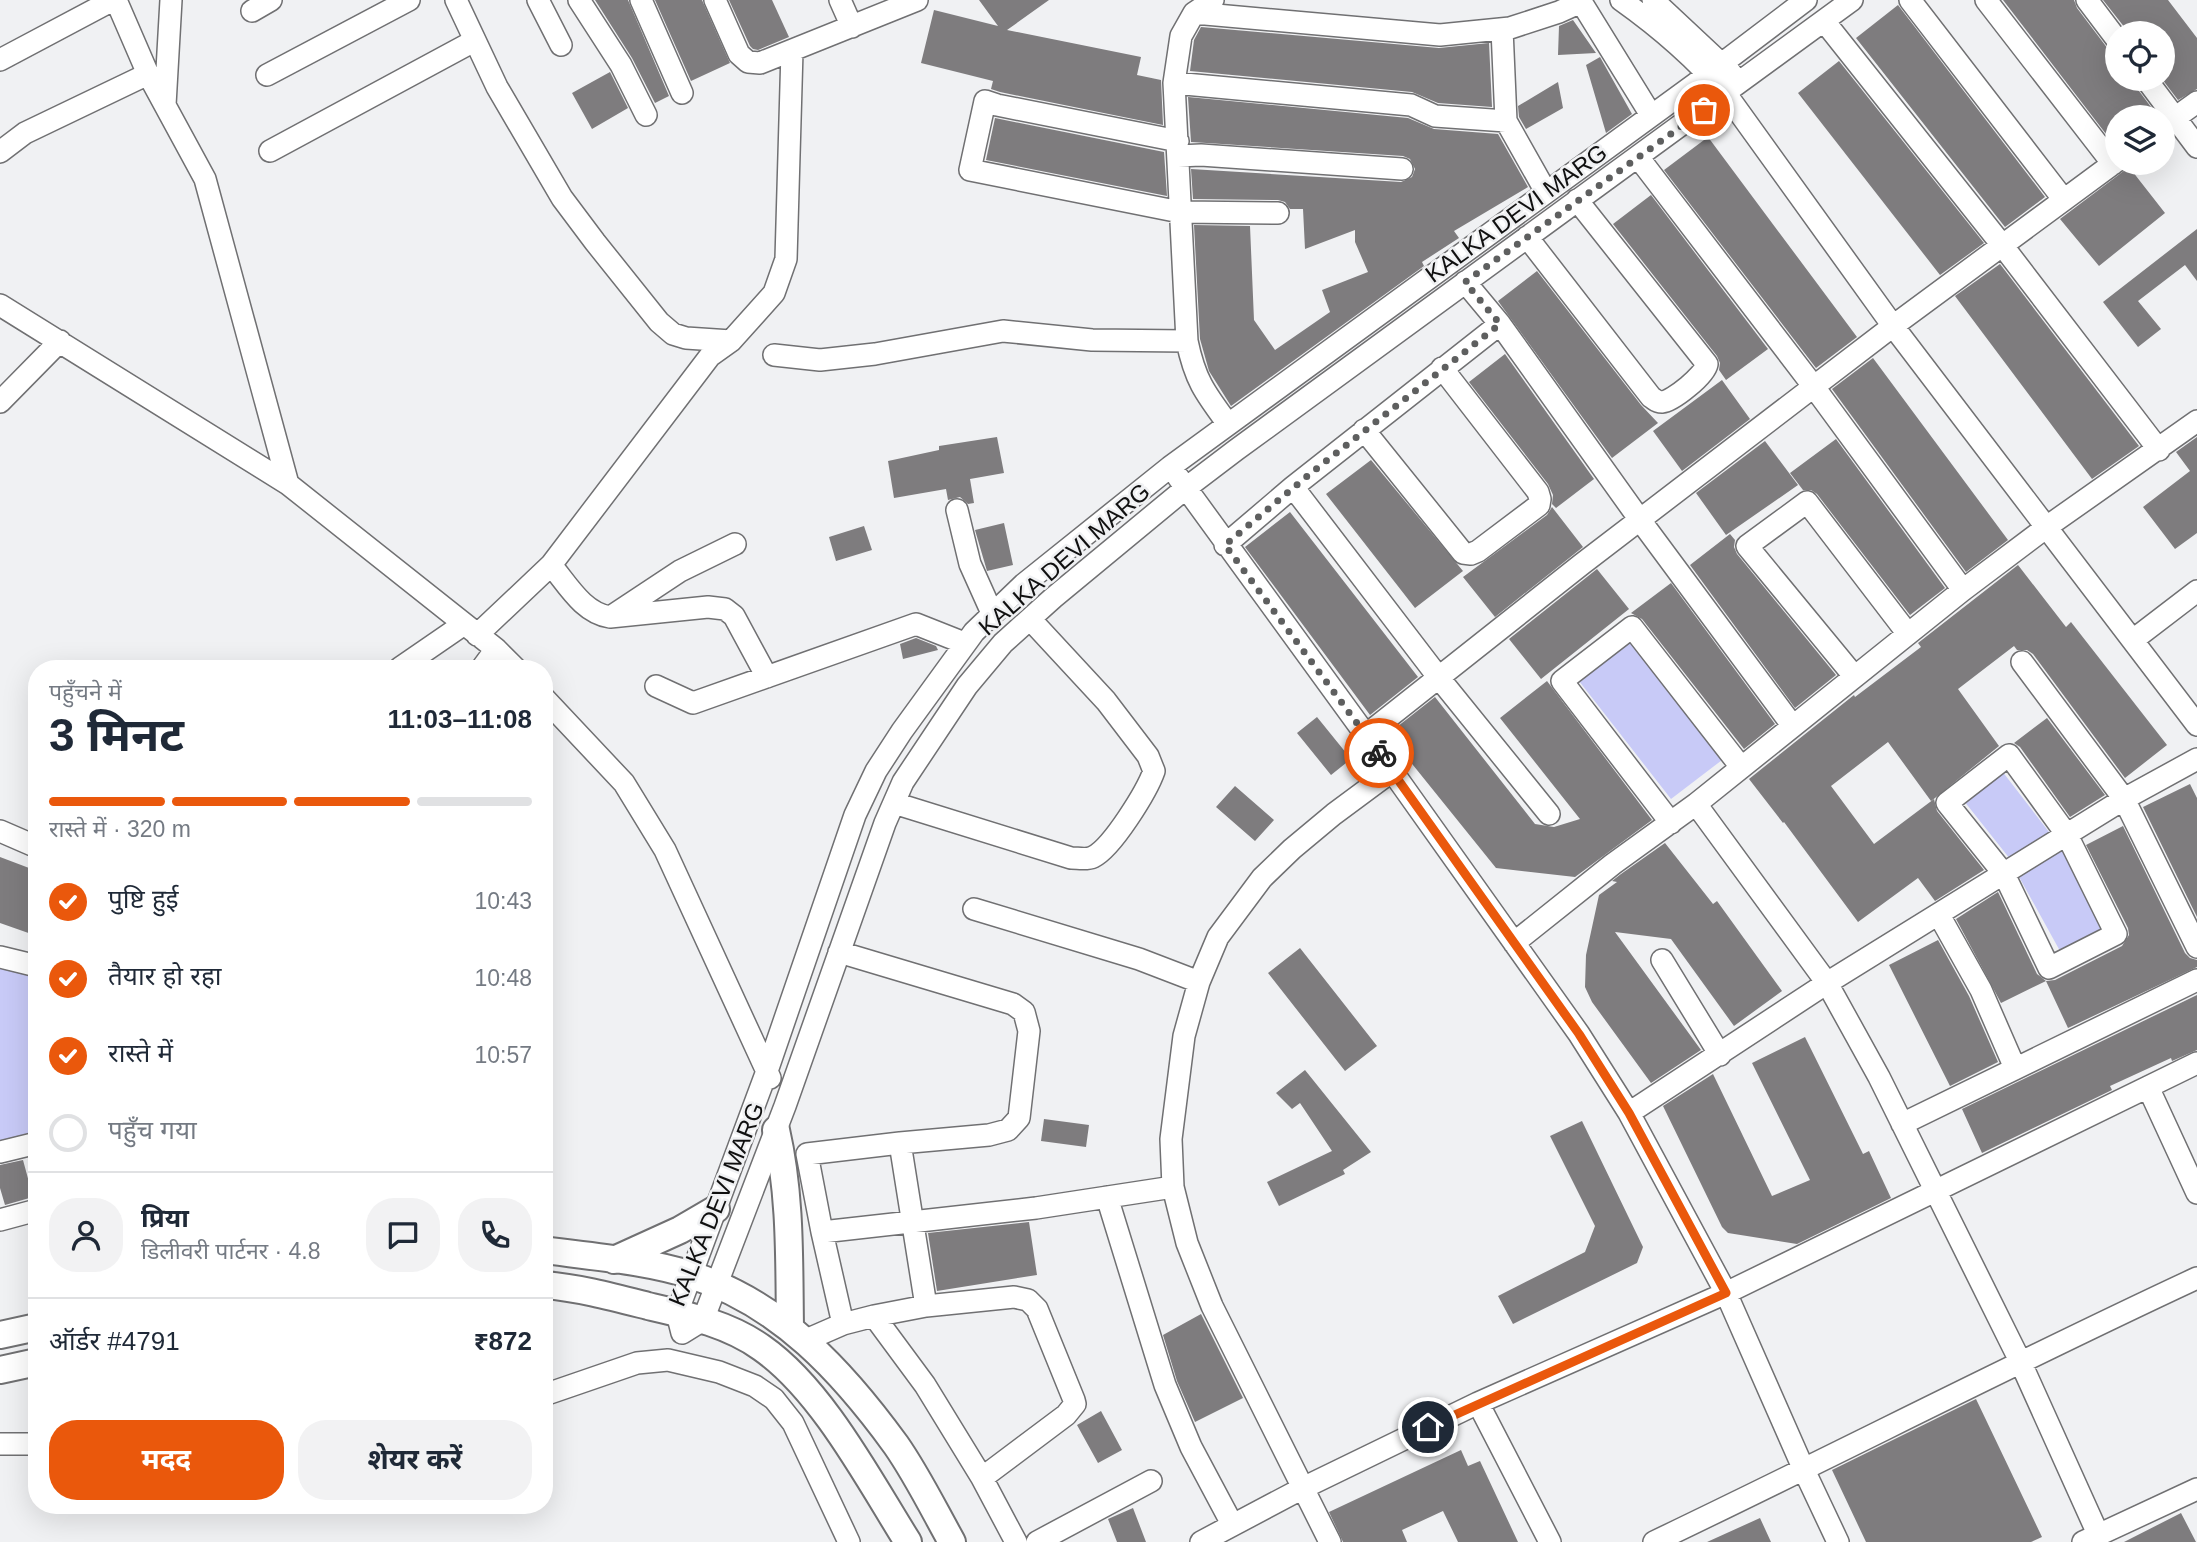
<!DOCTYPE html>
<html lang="hi">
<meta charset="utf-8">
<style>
:root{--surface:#fff;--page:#f2f2f3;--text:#1f2937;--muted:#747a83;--line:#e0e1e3;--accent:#ea580c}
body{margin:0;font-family:Helvetica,"Noto Sans Devanagari",sans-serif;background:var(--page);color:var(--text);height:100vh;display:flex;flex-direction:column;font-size:26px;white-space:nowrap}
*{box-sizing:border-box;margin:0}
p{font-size:23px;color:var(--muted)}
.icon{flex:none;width:38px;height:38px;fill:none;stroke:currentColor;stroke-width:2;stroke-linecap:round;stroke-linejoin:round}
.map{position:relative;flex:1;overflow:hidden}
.side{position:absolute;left:28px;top:660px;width:525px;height:854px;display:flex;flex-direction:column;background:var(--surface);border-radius:28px;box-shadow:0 7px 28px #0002}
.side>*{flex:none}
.buttons{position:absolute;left:2105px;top:21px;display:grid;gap:14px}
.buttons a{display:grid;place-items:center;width:70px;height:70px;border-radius:50%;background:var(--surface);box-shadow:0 7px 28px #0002;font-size:35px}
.pin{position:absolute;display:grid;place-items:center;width:60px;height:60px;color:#fff;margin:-30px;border:4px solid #fff;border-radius:50%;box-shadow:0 2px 7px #0007}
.courier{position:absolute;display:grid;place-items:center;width:70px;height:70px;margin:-35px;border:5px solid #ea580c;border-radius:50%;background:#fff;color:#222;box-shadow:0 2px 9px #0007}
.overview em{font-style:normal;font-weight:700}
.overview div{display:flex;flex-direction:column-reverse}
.overview{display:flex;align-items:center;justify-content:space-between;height:119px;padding:0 21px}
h1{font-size:46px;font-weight:700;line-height:52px}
.bar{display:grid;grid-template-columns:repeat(4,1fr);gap:10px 7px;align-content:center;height:84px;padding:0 21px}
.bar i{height:9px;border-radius:5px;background:var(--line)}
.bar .on{background:var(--accent)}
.bar p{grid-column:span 4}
.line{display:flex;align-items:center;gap:18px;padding:0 21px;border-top:2px solid var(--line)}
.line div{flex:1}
.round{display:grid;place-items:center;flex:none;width:74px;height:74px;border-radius:28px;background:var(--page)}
ol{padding:0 21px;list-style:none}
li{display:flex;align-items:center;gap:21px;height:77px}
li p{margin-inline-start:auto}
li .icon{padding:7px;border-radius:50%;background:var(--accent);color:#fff;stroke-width:4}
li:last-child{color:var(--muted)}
li i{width:38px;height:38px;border:4px solid var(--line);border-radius:50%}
.primary-button{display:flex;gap:14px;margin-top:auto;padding:14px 21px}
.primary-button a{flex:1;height:80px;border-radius:28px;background:var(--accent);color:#fff;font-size:28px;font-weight:700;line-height:80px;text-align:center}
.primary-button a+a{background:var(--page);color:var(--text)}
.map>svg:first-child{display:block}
.green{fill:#c8caf7}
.building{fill:#7e7c7e}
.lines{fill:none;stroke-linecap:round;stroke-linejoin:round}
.minor-casing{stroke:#707072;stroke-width:24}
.major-casing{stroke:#707072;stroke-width:30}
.minor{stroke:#fff;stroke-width:21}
.major{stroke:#fff;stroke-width:26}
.done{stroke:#5e5f5f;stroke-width:7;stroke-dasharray:0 12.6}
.route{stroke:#ea580c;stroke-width:9}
.labels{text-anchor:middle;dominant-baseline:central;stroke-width:5;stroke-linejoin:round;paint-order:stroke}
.street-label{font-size:24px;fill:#101010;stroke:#f0f1f3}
</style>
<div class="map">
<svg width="2197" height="1542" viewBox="0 0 2197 1542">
<rect width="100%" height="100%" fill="#f0f1f3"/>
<path class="green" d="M 1634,639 L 1726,757 L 1671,799 L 1579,681 Z
M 2002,771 L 2049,832 L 2010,859 L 1964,801 Z
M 2063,849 L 2101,930 L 2060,951 L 2018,875 Z
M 0,957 L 37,966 L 37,1143 L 0,1152 Z"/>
<path class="building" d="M 595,0 L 628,0 L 669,96 L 655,103 L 632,58 Z
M 655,0 L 702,0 L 730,63 L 691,81 Z
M 729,0 L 772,0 L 789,37 L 758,50 L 753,49 L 750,46 Z
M 979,0 L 1049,0 L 1007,30 L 1141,57 L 1137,75 L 1161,80 L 1163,125 L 1000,92 L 991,89 L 993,81 L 921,63 L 934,10 L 998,26 Z
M 2003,0 L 2074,0 L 2077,8 L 2108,49 L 2118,54 L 2118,79 L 2133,79 L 2136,87 L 2157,115 L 2155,117 L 2118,117 L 2116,147 Z
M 2103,0 L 2168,0 L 2197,38 L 2197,89 L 2178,100 L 2162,79 L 2163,33 L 2129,33 Z
M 1898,5 L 2045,197 L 2005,227 L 1856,38 Z
M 1573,20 L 1596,53 L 1558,55 L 1559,26 Z
M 1201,27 L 1439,48 L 1489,43 L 1492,107 L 1438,103 L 1412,92 L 1190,71 L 1194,40 Z
M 1600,57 L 1632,114 L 1606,133 L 1586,65 Z
M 1839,61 L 1984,243 L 1940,275 L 1798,93 Z
M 610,72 L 628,108 L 592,129 L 572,93 Z
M 1558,82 L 1563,108 L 1526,129 L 1519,117 L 1518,106 Z
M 1188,97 L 1408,118 L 1434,129 L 1498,134 L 1528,187 L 1454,231 L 1459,238 L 1422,262 L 1424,266 L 1231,406 L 1209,371 L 1200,339 L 1194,225 L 1250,226 L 1254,320 L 1275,350 L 1330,312 L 1322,290 L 1368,272 L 1355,242 L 1355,230 L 1305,249 L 1303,209 L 1290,209 L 1285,202 L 1278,200 L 1193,199 L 1191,169 L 1401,182 L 1412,177 L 1415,169 L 1410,159 L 1403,156 L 1191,142 Z
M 995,118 L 1164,152 L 1167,196 L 986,160 Z
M 1708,137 L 1857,337 L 1816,368 L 1664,170 Z
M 2129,167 L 2165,213 L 2099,266 L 2060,219 Z
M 1651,195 L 1768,349 L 1726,380 L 1719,370 L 1720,363 L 1717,356 L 1613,224 Z
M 2197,229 L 2197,281 L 2185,265 L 2138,301 L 2161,329 L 2138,347 L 2103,302 Z
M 2000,264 L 2139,446 L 2092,479 L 1955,296 Z
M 1537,271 L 1641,405 L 1658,423 L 1612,458 L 1498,301 Z
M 1505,354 L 1594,479 L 1556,508 L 1552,504 L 1553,495 L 1548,484 L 1469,382 Z
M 1873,358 L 2008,540 L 1966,572 L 1832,389 Z
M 1722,380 L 1750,419 L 1682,471 L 1653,431 Z
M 997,437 L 1004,473 L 970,479 L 974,503 L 968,504 L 960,497 L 948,500 L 946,489 L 894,498 L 888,461 L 939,450 L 939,446 Z
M 2197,437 L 2197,533 L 2175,549 L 2143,507 L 2190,471 L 2176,452 Z
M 1836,439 L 1945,588 L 1910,615 L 1817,494 L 1811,490 L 1803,490 L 1790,473 Z
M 1765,441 L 1798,485 L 1726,535 L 1696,493 Z
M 1371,460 L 1463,571 L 1415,608 L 1326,494 Z
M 1552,507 L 1583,547 L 1495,617 L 1463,577 L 1547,515 Z
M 1290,512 L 1418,677 L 1370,715 L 1245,547 Z
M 1004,523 L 1013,565 L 987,571 L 975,530 Z
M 864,526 L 872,550 L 836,561 L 829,537 Z
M 1730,534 L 1735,540 L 1734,547 L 1737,554 L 1836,675 L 1795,708 L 1690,565 Z
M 2018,565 L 2066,627 L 2071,622 L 2167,745 L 2125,778 L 2033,654 L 2027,650 L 2017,650 L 2014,646 L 1958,689 L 1999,746 L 1935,798 L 1931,801 L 1888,742 L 1831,786 L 1874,844 L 1934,799 L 1937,811 L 1984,870 L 1935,901 L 1918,878 L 1858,922 L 1784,822 L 1783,823 L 1749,779 L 1854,695 L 1855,697 L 1921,647 L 1918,643 Z
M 1597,569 L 1629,609 L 1541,679 L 1509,639 Z
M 1671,583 L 1775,724 L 1744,749 L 1642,619 L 1631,613 Z
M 916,638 L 936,646 L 938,650 L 903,659 L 900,644 Z
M 1547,681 L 1652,820 L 1575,877 L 1496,868 L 1388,734 L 1435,697 L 1535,824 L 1554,827 L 1580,819 L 1500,718 Z
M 1317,717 L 1351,759 L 1331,775 L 1297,733 Z
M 2047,718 L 2105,795 L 2070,817 L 2020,747 L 2014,743 Z
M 2190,784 L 2197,798 L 2197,917 L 2143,807 Z
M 1235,786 L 1274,820 L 1255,841 L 1216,807 Z
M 2123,826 L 2185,953 L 2190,958 L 2197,960 L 2197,967 L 2068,1028 L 2046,981 L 2055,980 L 2122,946 L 2129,935 L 2128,928 L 2086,845 Z
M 1665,843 L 1713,904 L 1717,901 L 1782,991 L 1734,1026 L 1671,939 L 1615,932 L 1701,1050 L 1651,1083 L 1592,1002 L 1585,987 L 1586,955 L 1599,895 L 1617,882 L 1612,881 L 1621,874 Z
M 0,857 L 37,871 L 37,936 L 0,923 Z
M 1998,892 L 2037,974 L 2046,981 L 2001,1003 L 1956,919 Z
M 1938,940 L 1969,996 L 1998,1062 L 1950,1086 L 1889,965 Z
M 1300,948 L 1377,1046 L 1345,1071 L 1268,973 Z
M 2197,995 L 2197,1050 L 2172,1061 L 2171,1058 L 2110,1086 L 2112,1090 L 1982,1153 L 1962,1109 Z
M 1805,1037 L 1863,1154 L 1869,1151 L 1891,1198 L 1797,1244 L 1728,1233 L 1722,1227 L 1663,1106 L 1713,1074 L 1772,1196 L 1810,1180 L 1752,1063 Z
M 1305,1070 L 1371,1152 L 1343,1170 L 1345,1174 L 1279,1206 L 1267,1182 L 1332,1151 L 1300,1103 L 1292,1109 L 1276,1093 Z
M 1044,1119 L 1089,1125 L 1086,1147 L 1041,1141 Z
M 1582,1121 L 1643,1247 L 1637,1263 L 1513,1324 L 1498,1296 L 1585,1252 L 1595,1226 L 1550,1136 Z
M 23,1160 L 33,1197 L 5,1205 L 0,1188 L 0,1165 Z
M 1029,1222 L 1037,1275 L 937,1291 L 928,1233 Z
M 1201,1314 L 1243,1398 L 1195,1422 L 1177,1381 L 1163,1335 Z
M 1976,1399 L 2042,1537 L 2031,1542 L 1866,1542 L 1832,1470 Z
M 1101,1411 L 1122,1450 L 1098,1463 L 1077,1425 Z
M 1461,1450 L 1468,1466 L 1480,1461 L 1518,1542 L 1458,1542 L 1443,1511 L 1402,1530 L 1407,1542 L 1343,1542 L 1329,1512 Z
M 1133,1508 L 1146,1542 L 1117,1542 L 1108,1519 Z
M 2181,1513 L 2196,1542 L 2124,1542 Z
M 1760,1518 L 1771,1542 L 1707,1542 Z"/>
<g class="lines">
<g class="minor-casing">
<path id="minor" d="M 116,0 L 148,74 L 205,179 L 288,484
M 456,0 L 497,87 L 562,198 L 595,242 L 659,322 L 673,334 L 686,338 L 731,341
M 538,0 L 561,45
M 579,0 L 621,65 L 646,115
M 641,0 L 682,93
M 715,0 L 739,54 L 748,62 L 760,63 L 917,0
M 840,0 L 852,27
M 1213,0 L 1194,13 L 1181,36 L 1174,83 L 1187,341 C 1195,380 1205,393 1228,424
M 1580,0 L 1651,115
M 1621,0 C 1659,27 1695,58 1726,94 L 1893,326 L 2197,725
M 1653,0 L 1731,73
M 1806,0 L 1695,84 L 1170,467 L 1024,584 L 974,632 L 902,731 L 876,771 L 855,815 L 767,1071 L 677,1313 L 682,1333 L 703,1320 L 785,1106 L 885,823 L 903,782 L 967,686 L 1003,643 L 1053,598 L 1186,488 L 1236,450 L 1852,0
M 1910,0 L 2064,200
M 1986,0 L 2113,164
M 2087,0 L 2118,41
M 252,11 L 271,0
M 1194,13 L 1440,35 L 1510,28 L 1559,12 L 1581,2
M 1824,21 L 2002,245 L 2159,450
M 1502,29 L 1506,121 L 1546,192
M 0,60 L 113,0
M 267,75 L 409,0
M 2146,79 L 2197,147
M 1174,83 L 1411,105 L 1435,116 L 1506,121
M 165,105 L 171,0
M 2165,125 L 2197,102
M 1178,141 L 997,105 L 985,101 L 970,170 L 1180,212 L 1278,213
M 270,151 L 474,41
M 0,152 L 25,133 L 148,74
M 1178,156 L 1201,155 L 1402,169
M 1638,157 L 1814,387 L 1963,590
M 1527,237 L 1651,397 C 1656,400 1656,402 1662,402 C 1673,401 1705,375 1707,364 L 1577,200
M 1465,282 L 1500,324 L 1640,520 L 1792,725
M 0,305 L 288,484 L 496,649 L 515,668
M 774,355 L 820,360 L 875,354 L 1003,331 L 1092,340 L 1187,341
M 0,402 L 60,341
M 1364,430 L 1463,553 L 1471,554 L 1478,551 L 1539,505 L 1540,499 L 1538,492 L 1442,368
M 1178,477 L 1392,771 L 1579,1034 L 1629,1113 L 1726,1293 L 1804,1470 L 1838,1542
M 1293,487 L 1439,678 L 1549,814
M 957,510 L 970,564 L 992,613
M 1225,545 L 1293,487 L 1500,324
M 551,565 C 568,585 583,613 610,617 L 708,607 L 725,609 L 734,616 L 767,677
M 615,614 L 680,571 L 735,544
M 477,635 L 551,565 L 710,356 L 731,341 L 774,293 L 786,259 L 792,51
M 2133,640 L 2197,591
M 2022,662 L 2124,799 L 2197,947
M 400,668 L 464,624
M 482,668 L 496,649
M 1854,676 L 1747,546 L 1807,502 L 1908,634
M 656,686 L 693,703 L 916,624 L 964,643
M 544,698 L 624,783 L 665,850 L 770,1078
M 1366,735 L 1582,564 L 1893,326 L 2118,160
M 2009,755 L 2067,835 L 2116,934 L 2049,968 L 2004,874 L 1947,803 Z
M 894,803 L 1071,858 C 1078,858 1087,860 1093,857 C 1112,848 1147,791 1154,771 L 1148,756 L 1106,701 L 1030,619
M 1696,804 L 1827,983 L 1879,1077 L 2020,1361 L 2098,1534
M 1671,823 L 1562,681 L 1632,627 L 1741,767
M 0,831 L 37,847
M 974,909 L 1139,959 L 1199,982
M 1939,915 L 1981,990 L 2015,1068
M 1514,943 L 1613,864 L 1696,804 L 1963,590 L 2048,526 L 2197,421
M 839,952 L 1013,1004 L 1024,1012 L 1029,1031 L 1019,1118 L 1008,1130 L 989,1135 L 900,1143 L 807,1154 L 822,1232 L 1036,1208 L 1173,1187
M 0,957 L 37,966
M 1662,960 L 1720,1055
M 2148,1087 L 2197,1193
M 1629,1113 L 1827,983 L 2124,799 L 2197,759
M 1902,1124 L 2197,980
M 900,1143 L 926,1306 L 1014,1297 L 1028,1300 L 1037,1309 L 1074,1400 L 1075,1404 L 1066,1415 L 982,1478 L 925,1385 L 874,1316 L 926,1306
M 0,1152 L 37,1143
M 1107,1197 L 1165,1385 L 1191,1447 L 1232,1524
M 0,1220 L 37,1210
M 822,1232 L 843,1324
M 804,1341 L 843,1324 L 874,1316
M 544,1395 L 637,1363 L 668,1360 L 719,1372 L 755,1386 L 774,1399 L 793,1423 L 849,1542
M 1478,1403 L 1550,1542
M 0,1444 L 37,1444
M 982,1478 L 1016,1542
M 1037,1542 L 1151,1481
M 1201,1542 L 1303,1488 L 1478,1403 L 1726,1293 L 2197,1063
M 1330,1542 L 1212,1306 L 1187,1243 L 1173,1187 L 1171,1139 L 1184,1036 L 1199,982 L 1218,937 L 1262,878 L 1292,849 L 1334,814 L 1392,771
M 1654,1542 C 1836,1455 2014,1363 2197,1278
M 2083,1542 L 2197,1489"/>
</g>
<g class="major-casing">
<path id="major" d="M 776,1130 C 791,1195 789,1262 790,1328
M 544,1250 C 593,1257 644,1260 691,1275 C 780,1303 843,1372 896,1445 C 917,1475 934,1510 952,1542
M 614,1260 L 680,1230 L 716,1209
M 544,1285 C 580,1288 613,1297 648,1306 C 687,1315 729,1324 762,1348 C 822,1390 869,1480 908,1542
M 0,1335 L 37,1327
M 0,1370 L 37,1362"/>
</g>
<use href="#minor" class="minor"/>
<use href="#major" class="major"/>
</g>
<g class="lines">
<path class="done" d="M 1379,753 L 1225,545 L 1311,473 L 1500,324 L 1465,282 L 1704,110"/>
<path class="route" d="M 1379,753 L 1579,1034 L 1629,1113 L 1726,1293 L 1428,1427"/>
</g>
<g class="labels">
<g class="street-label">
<text transform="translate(1516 213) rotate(-36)">KALKA DEVI MARG</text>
<text transform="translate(1064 559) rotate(-41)">KALKA DEVI MARG</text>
<text transform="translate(716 1204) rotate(-68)">KALKA DEVI MARG</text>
</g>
</g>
</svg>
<div class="buttons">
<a><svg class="icon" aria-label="locate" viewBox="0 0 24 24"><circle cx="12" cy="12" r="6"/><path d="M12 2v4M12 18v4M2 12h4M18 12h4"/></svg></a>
<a><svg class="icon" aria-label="layers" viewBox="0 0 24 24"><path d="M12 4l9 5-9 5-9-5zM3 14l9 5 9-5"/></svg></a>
</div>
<div class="pin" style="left:1704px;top:110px;background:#ea580c"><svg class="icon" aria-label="bag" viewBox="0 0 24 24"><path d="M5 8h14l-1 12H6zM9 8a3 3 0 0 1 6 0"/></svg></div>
<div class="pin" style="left:1428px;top:1427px;background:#1f2937"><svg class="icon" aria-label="home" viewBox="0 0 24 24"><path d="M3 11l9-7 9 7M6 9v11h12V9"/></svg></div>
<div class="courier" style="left:1379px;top:753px"><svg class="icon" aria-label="bike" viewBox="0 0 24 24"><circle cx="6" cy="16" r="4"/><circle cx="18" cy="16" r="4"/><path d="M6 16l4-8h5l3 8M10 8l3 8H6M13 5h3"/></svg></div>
<section class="side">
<div class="overview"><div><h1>3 मिनट</h1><p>पहुँचने में</p></div><em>11:03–11:08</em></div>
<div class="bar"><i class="on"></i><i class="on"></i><i class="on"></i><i></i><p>रास्ते में · 320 m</p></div>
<ol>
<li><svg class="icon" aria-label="check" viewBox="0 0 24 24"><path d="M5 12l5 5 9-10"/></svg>पुष्टि हुई<p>10:43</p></li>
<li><svg class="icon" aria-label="check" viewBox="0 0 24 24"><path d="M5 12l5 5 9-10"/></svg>तैयार हो रहा<p>10:48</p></li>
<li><svg class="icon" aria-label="check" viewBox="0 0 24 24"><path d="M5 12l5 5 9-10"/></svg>रास्ते में<p>10:57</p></li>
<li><i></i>पहुँच गया</li>
</ol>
<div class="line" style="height:126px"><a class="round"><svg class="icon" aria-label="person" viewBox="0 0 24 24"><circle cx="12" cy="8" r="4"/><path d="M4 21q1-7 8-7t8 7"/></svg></a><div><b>प्रिया</b><p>डिलीवरी पार्टनर · 4.8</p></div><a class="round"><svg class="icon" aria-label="chat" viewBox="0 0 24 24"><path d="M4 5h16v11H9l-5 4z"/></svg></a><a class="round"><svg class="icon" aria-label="phone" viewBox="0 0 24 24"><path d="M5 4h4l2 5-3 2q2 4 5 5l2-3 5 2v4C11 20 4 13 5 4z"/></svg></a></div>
<div class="line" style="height:91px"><div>ऑर्डर #4791</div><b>₹872</b></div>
<div class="primary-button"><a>मदद</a><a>शेयर करें</a></div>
</section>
</div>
